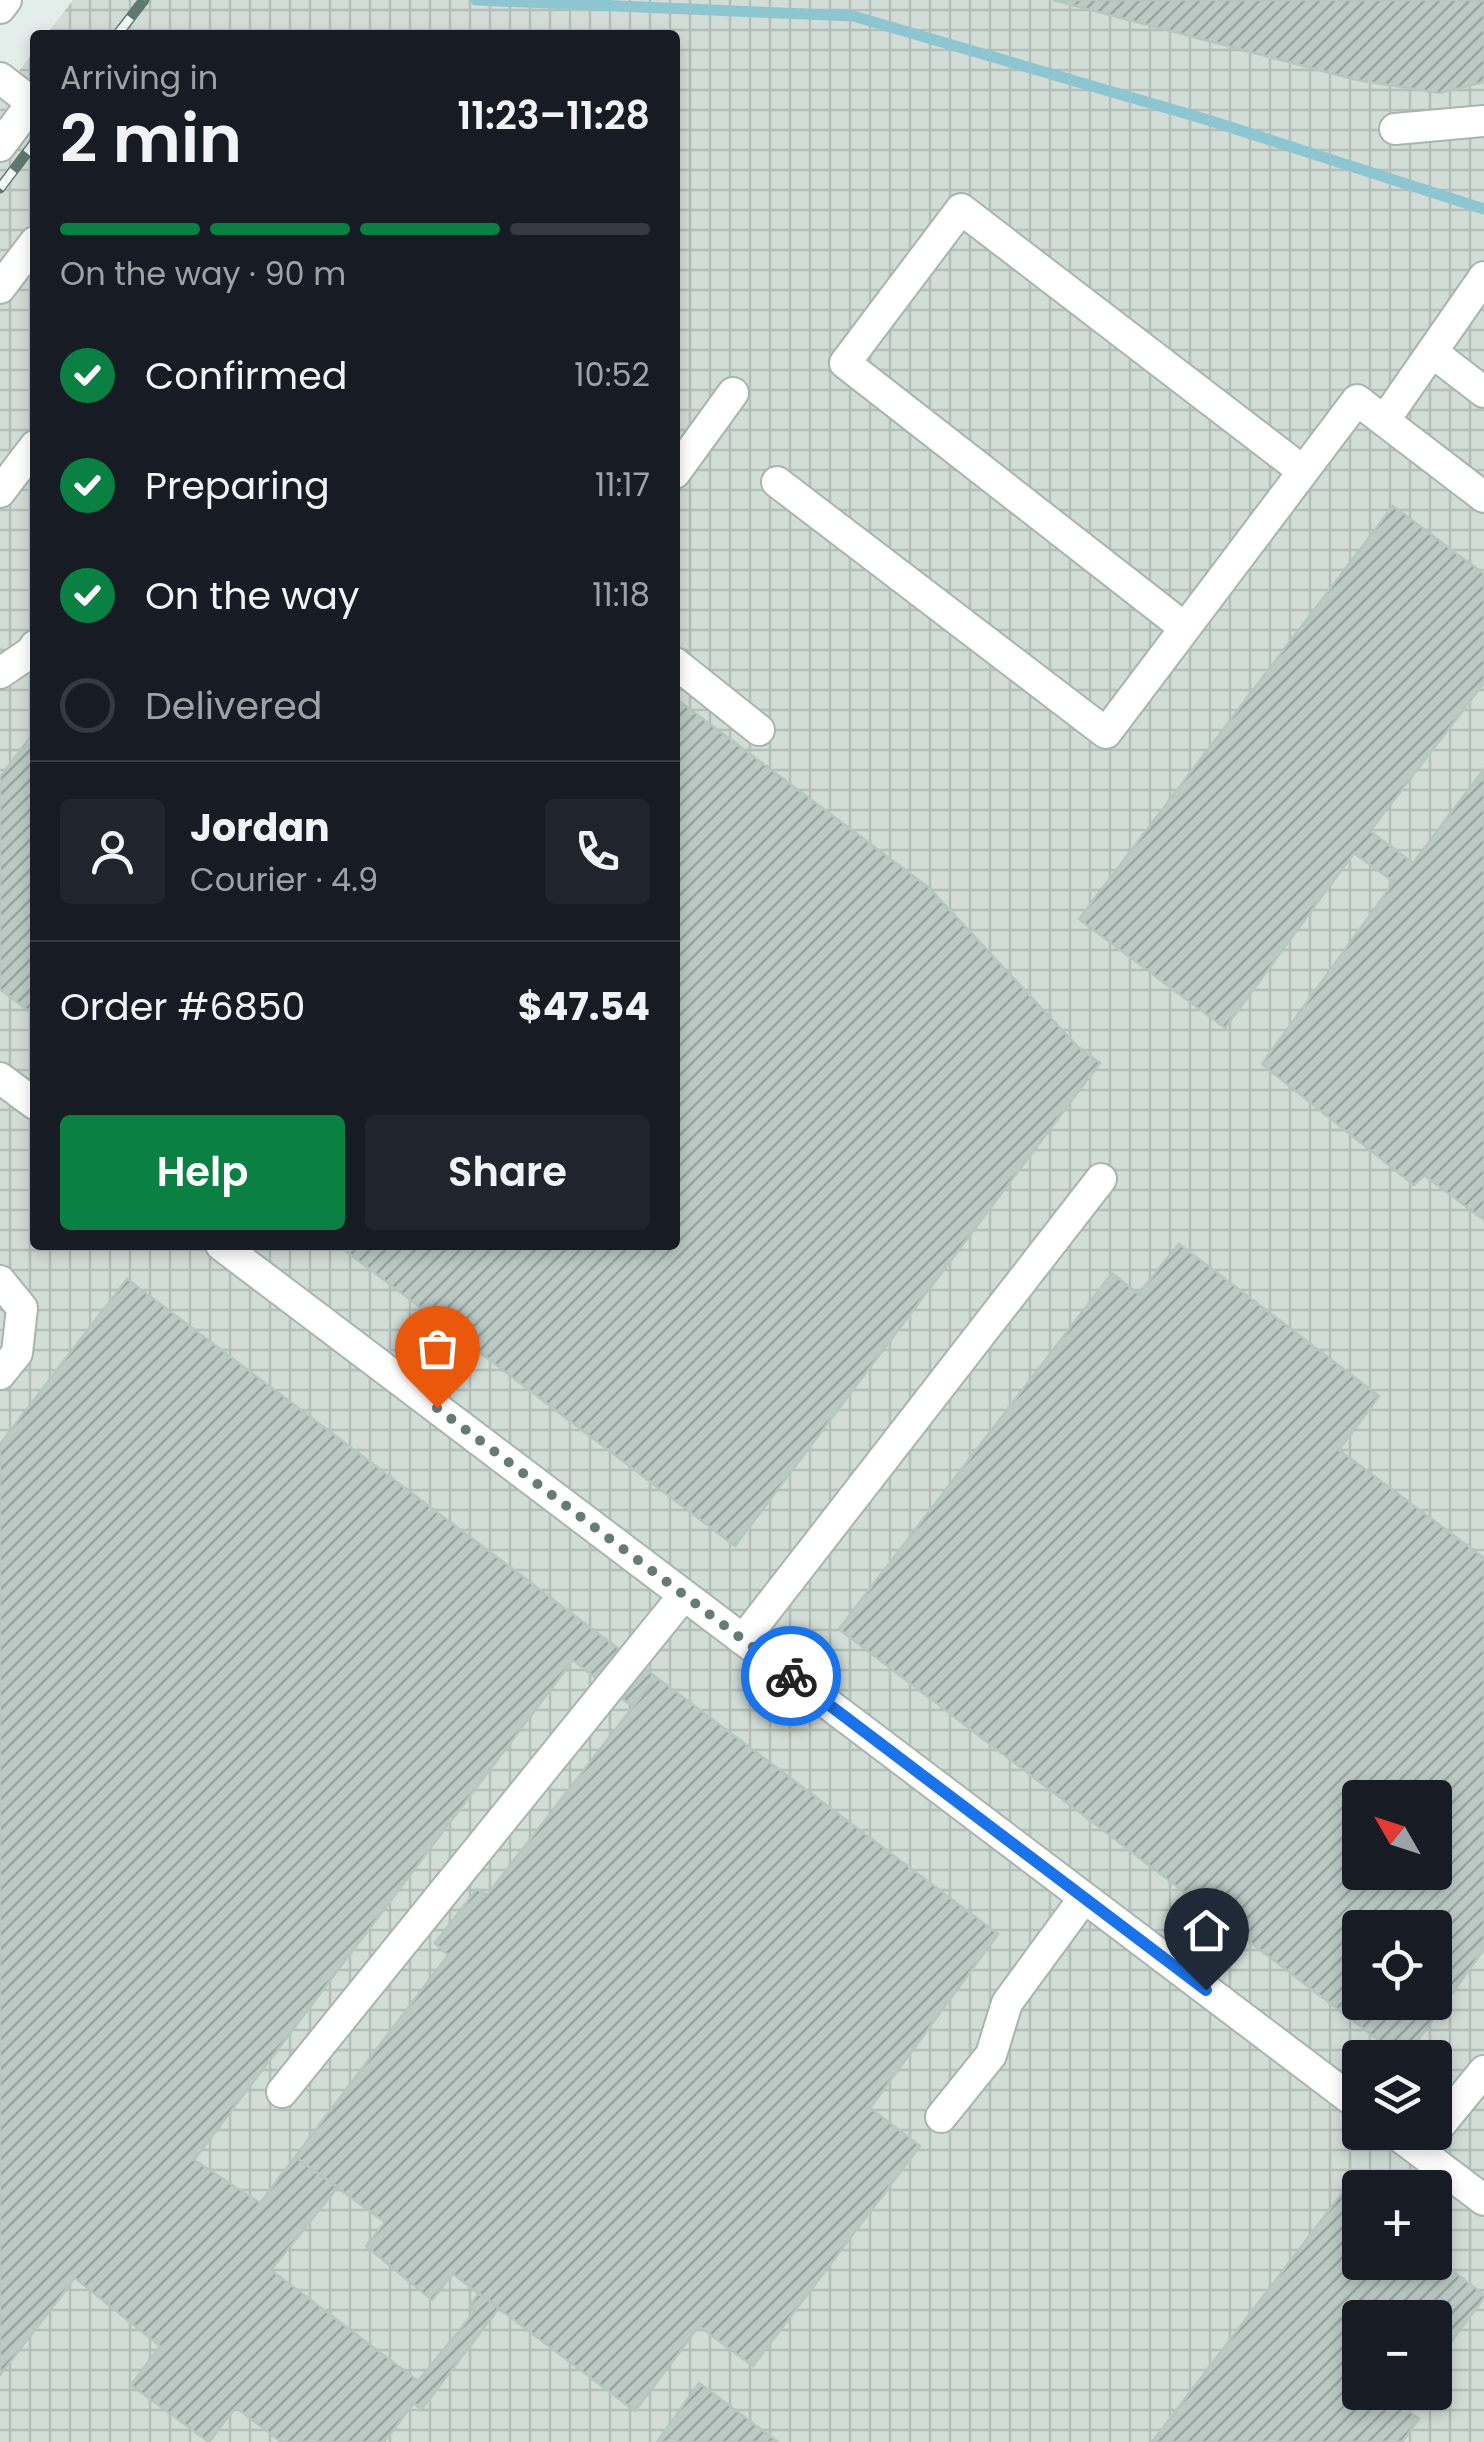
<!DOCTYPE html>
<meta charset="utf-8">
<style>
:root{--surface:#171b24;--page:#20242c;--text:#f1f3f6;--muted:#9ea1a6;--line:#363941;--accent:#0b8043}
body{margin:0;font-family:Poppins,sans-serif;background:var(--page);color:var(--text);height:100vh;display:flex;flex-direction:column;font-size:38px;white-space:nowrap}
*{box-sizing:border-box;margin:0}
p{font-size:32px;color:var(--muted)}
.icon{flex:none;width:55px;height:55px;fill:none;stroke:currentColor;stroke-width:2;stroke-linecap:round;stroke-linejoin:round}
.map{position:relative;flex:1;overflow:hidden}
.drawer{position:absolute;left:30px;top:30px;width:650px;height:1220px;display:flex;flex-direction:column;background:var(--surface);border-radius:10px;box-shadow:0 5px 15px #0003}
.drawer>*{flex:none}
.needle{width:65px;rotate:309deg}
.controls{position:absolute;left:1342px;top:1780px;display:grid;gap:20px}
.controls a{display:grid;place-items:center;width:110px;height:110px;border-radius:10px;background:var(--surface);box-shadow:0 5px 15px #0003;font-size:50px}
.pin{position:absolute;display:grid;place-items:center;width:85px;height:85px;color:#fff;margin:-102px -42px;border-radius:50% 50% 50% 0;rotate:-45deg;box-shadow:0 0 10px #0007}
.pin .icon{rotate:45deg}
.courier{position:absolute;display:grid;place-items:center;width:100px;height:100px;margin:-50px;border:8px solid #1a73e8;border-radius:50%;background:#fff;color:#222;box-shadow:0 2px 12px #0007}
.head em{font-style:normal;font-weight:600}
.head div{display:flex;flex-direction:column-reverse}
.head{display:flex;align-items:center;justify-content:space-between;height:170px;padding:0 30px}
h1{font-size:65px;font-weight:600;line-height:75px}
.bar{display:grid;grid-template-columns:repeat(4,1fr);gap:15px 10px;align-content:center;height:120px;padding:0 30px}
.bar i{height:12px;border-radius:8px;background:var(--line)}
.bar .current{background:var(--accent)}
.bar p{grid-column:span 4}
.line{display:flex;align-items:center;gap:25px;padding:0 30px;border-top:2px solid var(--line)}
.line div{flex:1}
.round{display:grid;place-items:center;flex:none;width:105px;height:105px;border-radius:10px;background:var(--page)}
ol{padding:0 30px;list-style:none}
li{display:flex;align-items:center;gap:30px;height:110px}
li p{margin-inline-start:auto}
li .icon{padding:10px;border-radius:50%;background:var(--accent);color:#fff;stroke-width:4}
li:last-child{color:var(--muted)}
li i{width:55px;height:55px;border:5px solid var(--line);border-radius:50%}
.button{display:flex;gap:20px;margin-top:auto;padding:20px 30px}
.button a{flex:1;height:115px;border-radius:10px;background:var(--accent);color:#fff;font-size:40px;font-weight:600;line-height:115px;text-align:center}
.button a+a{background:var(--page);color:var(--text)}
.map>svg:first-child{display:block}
.industrial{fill:url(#industrial-grid);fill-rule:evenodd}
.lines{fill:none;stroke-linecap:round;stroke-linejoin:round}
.stream{stroke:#8dc5d0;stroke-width:11}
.building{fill:url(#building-hatch);stroke:#b6c6c0;stroke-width:2.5;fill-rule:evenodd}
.minor-casing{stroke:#a6b5b0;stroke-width:34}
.minor{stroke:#fff;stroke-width:30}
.rail-casing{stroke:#5e7972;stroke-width:11}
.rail{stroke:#f4f9f7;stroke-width:8;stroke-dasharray:22;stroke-linecap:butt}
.done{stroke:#667b75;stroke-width:10;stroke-dasharray:0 18}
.route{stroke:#1a73e8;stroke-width:12}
</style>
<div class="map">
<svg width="1484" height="2442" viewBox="0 0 1484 2442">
<defs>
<pattern id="industrial-grid" width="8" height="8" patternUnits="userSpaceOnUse" patternTransform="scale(2.5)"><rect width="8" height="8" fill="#d2ddd8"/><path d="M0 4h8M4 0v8" fill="none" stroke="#b4bfba"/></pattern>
<pattern id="building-hatch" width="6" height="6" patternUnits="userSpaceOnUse" patternTransform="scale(2.5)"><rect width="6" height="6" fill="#bccac5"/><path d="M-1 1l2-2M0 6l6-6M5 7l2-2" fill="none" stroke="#98a5a1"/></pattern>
</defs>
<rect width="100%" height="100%" fill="#e3ede9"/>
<path class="industrial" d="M 73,0 L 1484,0 L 1484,2442 L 0,2442 L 0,96 L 35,50 L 35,1245 L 675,1245 L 675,35 L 46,35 ZM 1360,1798 L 1435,1798 L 1435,1872 L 1360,1872 ZM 1360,1928 L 1435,1928 L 1435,2002 L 1360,2002 ZM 1360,2058 L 1435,2058 L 1435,2132 L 1360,2132 ZM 1360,2188 L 1435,2188 L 1435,2262 L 1360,2262 ZM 1360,2318 L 1435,2318 L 1435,2392 L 1360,2392 Z"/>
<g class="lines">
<path class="stream" d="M 476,0 L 853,16 L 1208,120 L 1484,209"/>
</g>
<path class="building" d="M 1053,0 L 1484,0 L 1484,82 L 1440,93 L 1357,80 Z
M 1393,506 L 1484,574 L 1484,683 L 1370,831 L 1413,863 L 1484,769 L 1484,1220 L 1424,1175 L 1414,1185 L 1262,1064 L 1394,882 L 1354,853 L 1225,1028 L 1079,919 Z
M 675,698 L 928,887 L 1078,1047 L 1100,1063 L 735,1546 L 338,1245 L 675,1245 Z
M 35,731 L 35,1016 L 0,989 L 0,777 Z
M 1179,1244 L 1379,1396 L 1339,1450 L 1484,1558 L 1484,1949 L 1405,2058 L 1402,2058 L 839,1629 L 1112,1273 L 1138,1294 ZM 1360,1798 L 1435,1798 L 1435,1872 L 1360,1872 ZM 1360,1928 L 1435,1928 L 1435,2002 L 1360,2002 Z
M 127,1279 L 656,1677 L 633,1707 L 573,1660 L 194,2160 L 260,2203 L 295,2157 L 338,2187 L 271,2270 L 418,2381 L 475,2311 L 470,2305 L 479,2293 L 499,2308 L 421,2410 L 414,2403 L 384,2442 L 281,2442 L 236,2407 L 209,2442 L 131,2385 L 160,2346 L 75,2278 L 0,2375 L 0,1444 Z
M 656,1677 L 998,1934 L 870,2108 L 920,2146 L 753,2366 L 699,2326 L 635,2411 L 453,2274 L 432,2300 L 366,2246 L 385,2222 L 295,2157 L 448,1955 L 435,1943 L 477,1889 L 487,1895 Z
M 1346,2188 L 1360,2199 L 1360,2262 L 1435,2262 L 1435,2257 L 1484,2295 L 1484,2298 L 1435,2363 L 1435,2318 L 1360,2318 L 1360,2392 L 1413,2392 L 1402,2406 L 1419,2419 L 1402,2442 L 1152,2442 Z
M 699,2383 L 778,2442 L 657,2442 Z"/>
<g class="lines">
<g class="minor-casing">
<path id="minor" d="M 0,8 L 6,0
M 0,78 L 35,105
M 1395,129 L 1484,121
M 0,146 L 32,103
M 0,288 L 35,242
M 1432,352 L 1484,392
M 1384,421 L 1484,277
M 675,473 L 733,393
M 777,482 L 1106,733 L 1357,400 L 1484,497
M 0,492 L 35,446
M 1185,628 L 845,363 L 961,209 L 1303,471
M 675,663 L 759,730
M 0,673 L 31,652 L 35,646
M 0,1078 L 35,1104
M 221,1245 L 1360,2106
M 0,1281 L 22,1308 L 17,1353 L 0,1374
M 743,1640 L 1101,1179
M 282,2092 L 684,1595
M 941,2117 L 991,2055 L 1007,2003 L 1084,1898
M 1435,2131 L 1484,2071
M 1394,2132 L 1484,2200"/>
</g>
<use href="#minor" class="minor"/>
<g class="rail-casing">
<path id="rail" d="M 117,35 L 144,0
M 0,188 L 35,142"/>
</g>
<use href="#rail" class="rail"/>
</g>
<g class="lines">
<path class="done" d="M 437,1408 L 791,1676"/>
<path class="route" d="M 791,1676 L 1206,1990"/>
</g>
</svg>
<div class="controls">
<a><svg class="needle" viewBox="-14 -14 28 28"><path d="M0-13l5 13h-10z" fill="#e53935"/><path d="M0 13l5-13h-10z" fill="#9ea1a6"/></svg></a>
<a><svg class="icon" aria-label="locate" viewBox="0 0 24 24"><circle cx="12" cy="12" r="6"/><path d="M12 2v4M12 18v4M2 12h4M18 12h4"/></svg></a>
<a><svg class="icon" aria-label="layers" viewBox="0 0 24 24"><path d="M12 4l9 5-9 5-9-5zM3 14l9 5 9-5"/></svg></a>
<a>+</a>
<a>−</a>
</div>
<div class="pin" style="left:437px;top:1408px;background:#ea580c"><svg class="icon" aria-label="bag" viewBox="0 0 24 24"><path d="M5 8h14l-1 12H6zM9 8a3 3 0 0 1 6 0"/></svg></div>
<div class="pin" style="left:1206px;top:1990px;background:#1f2937"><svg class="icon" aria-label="home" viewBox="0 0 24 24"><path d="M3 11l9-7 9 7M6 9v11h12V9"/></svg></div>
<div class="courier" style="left:791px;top:1676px"><svg class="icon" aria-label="bike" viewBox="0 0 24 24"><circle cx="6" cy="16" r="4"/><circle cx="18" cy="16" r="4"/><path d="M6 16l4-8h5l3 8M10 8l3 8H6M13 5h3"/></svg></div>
<section class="drawer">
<div class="head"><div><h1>2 min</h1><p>Arriving in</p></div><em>11:23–11:28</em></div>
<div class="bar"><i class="current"></i><i class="current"></i><i class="current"></i><i></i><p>On the way · 90 m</p></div>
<ol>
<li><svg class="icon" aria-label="check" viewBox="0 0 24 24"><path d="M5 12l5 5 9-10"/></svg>Confirmed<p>10:52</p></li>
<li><svg class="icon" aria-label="check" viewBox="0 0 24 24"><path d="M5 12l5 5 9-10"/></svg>Preparing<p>11:17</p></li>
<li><svg class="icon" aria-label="check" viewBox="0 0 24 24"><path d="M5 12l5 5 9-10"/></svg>On the way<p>11:18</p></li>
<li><i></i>Delivered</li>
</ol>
<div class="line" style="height:180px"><a class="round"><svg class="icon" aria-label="person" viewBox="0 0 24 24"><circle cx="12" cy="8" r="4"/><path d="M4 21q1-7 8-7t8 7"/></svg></a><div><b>Jordan</b><p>Courier · 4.9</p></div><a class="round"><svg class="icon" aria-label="phone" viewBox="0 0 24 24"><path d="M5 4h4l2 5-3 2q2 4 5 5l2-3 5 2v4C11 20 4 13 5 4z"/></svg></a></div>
<div class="line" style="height:130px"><div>Order #6850</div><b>$47.54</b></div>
<div class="button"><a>Help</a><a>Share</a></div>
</section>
</div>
